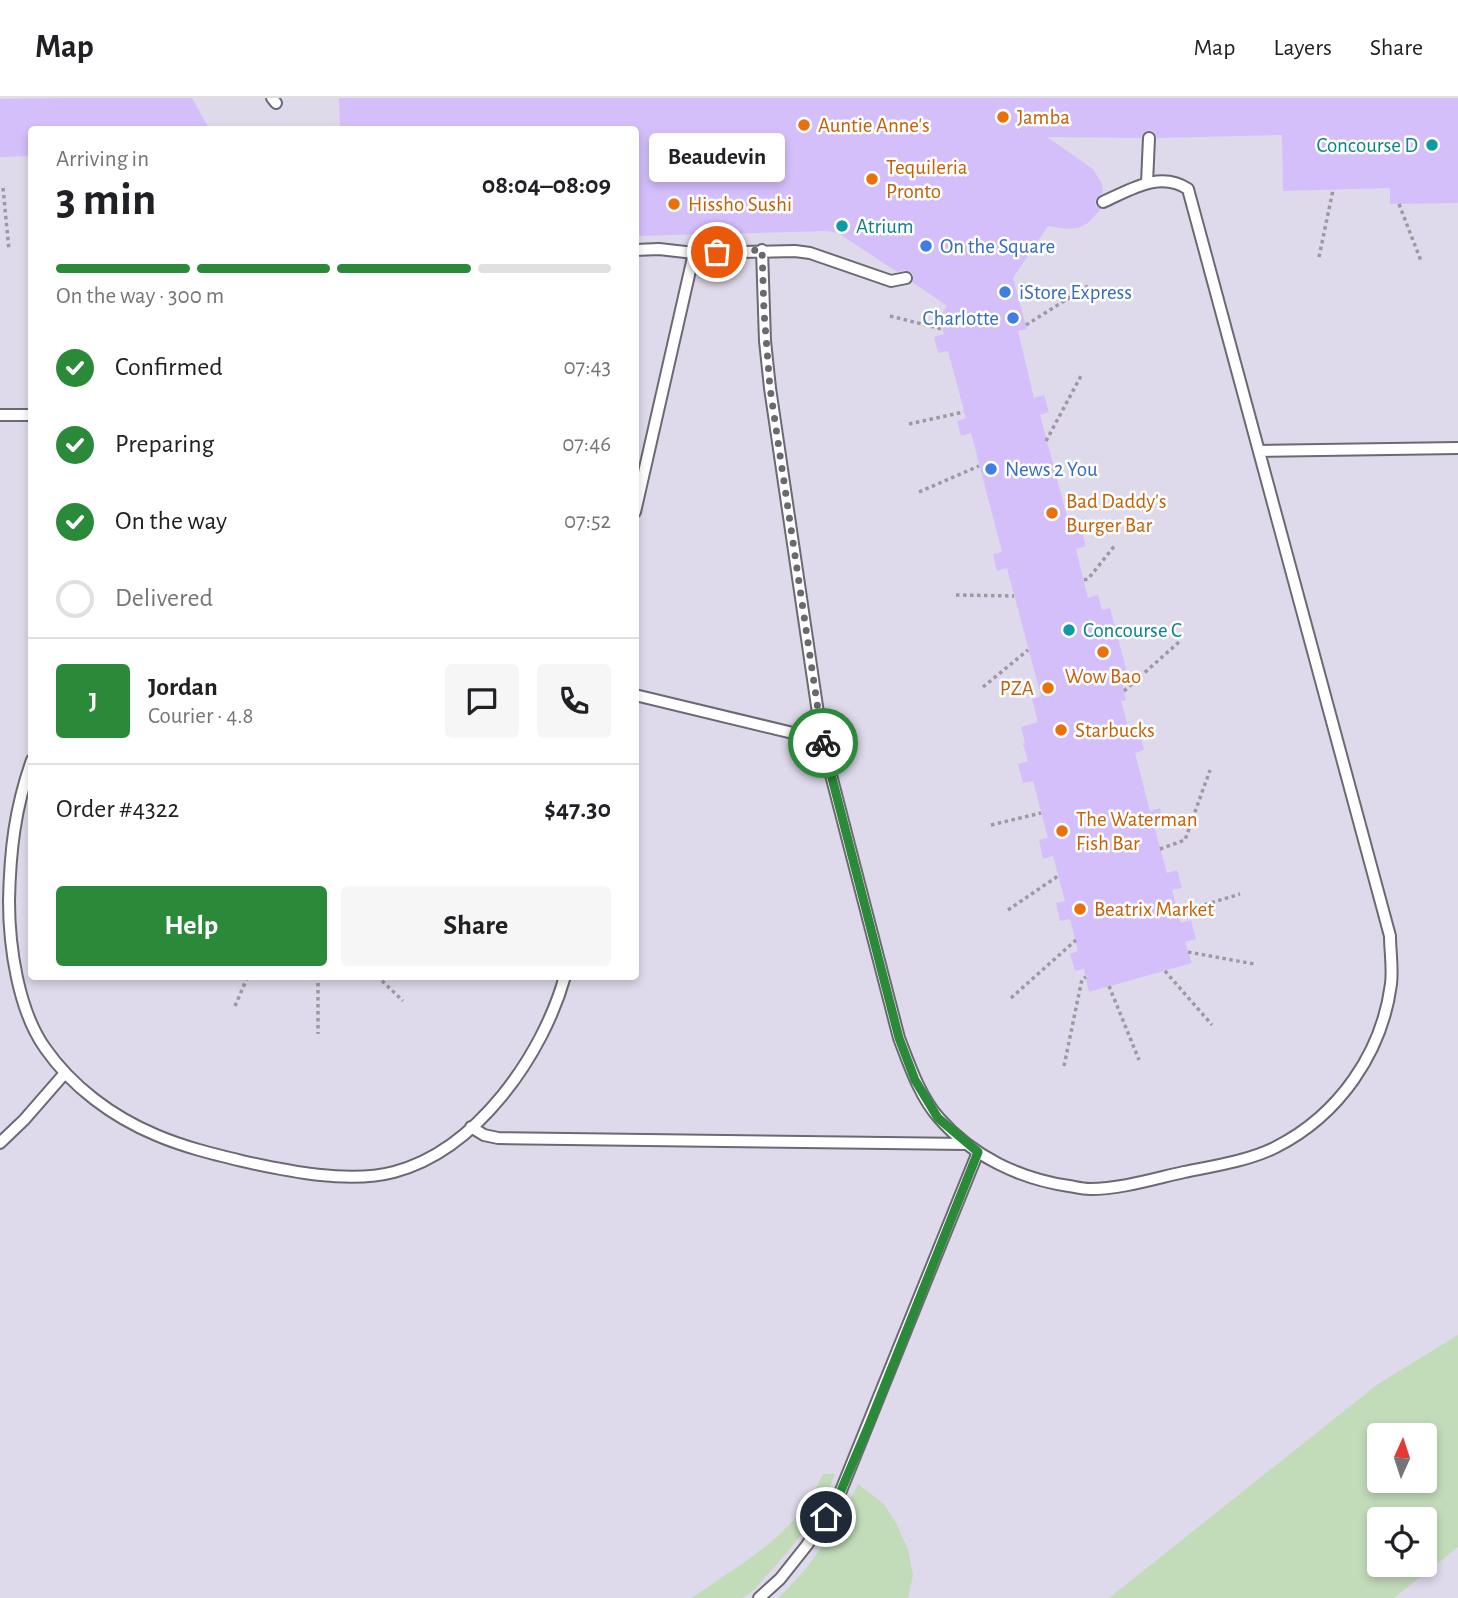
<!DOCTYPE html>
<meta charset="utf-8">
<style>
:root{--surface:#fff;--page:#f6f6f6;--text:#202124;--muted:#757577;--line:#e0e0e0;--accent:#2b893a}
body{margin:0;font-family:"Alegreya Sans",sans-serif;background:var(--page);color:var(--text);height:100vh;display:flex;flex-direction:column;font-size:26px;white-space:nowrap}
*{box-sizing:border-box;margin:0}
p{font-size:23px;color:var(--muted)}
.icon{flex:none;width:38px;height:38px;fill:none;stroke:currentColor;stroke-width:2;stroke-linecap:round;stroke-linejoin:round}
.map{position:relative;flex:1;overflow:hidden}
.sheet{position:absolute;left:28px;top:28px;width:611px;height:854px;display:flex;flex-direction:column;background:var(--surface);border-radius:7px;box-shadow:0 4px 10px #0003}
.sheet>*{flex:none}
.needle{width:46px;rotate:3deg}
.fabs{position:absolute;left:1367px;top:1325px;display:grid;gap:14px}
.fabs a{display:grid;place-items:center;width:70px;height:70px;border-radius:7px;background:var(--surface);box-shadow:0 4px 10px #0003;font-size:35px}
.pin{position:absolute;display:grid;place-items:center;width:60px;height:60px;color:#fff;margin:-30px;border:4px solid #fff;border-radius:50%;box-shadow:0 2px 7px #0007}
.courier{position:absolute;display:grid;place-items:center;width:70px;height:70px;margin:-35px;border:5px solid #2b893a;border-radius:50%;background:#fff;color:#222;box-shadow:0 2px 9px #0007}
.bubble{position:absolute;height:49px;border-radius:7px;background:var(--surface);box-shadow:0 4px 10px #0003;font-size:23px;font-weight:600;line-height:49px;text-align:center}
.headline em{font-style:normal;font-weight:600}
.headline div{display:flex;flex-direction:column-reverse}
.headline{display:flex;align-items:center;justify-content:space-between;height:119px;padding:0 28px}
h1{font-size:46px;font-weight:600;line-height:52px}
.bar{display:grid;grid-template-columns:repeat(4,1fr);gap:10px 7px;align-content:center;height:84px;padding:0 28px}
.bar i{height:9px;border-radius:5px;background:var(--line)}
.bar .current{background:var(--accent)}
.bar p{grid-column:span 4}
.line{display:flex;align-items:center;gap:18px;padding:0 28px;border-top:2px solid var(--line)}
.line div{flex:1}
.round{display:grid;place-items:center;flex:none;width:74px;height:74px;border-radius:7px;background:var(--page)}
ol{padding:0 28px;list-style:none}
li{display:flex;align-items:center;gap:21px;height:77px}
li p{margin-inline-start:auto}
li .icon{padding:7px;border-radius:50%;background:var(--accent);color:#fff;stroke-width:4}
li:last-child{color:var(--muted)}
li i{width:38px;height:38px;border:4px solid var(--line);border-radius:50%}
.button{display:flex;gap:14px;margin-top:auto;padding:14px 28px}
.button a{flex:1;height:80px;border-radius:7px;background:var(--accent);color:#fff;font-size:28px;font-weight:600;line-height:80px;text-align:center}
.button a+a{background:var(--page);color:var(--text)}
header{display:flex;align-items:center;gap:42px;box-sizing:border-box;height:98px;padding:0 35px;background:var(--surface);border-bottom:2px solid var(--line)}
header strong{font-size:33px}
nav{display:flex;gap:38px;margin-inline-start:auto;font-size:24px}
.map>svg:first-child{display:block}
.built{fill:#dfdaeb;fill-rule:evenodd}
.green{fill:#c2dbb9;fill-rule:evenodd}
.building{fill:#d4bffb}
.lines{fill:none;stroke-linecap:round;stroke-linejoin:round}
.service-casing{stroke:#6b6971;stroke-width:14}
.path{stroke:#9c99a1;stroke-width:3.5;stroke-dasharray:3.5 3.5;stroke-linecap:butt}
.service{stroke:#fff;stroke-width:10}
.done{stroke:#6a696f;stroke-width:7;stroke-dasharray:0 12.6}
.route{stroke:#2b893a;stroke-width:9}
.food-dot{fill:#e8710a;stroke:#fff;stroke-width:2.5}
.culture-dot{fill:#0f9aa8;stroke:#fff;stroke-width:2.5}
.shop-dot{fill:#3f7fe0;stroke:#fff;stroke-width:2.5}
.labels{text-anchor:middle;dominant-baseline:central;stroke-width:5;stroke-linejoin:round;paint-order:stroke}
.food-label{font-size:21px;fill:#c56008;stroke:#fff;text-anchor:start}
.culture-label{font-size:21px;fill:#0d838f;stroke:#fff;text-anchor:start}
.shop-label{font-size:21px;fill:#366cbe;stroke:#fff;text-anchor:start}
</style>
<header>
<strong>Map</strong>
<nav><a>Map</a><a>Layers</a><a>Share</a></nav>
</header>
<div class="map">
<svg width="1458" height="1500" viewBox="0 0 1458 1500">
<rect width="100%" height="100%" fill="#e9e6f0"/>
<path class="built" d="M 0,0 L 1458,0 L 1458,1500 L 0,1500 ZM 32,32 L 635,32 L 635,878 L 32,878 ZM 1379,1337 L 1424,1337 L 1424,1382 L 1379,1382 ZM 1379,1421 L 1424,1421 L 1424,1466 L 1379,1466 Z"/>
<path class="green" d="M 1458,1237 L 1458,1449 L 1394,1500 L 1109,1500 L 1378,1286 ZM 1379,1337 L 1424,1337 L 1424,1382 L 1379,1382 ZM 1379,1421 L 1424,1421 L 1424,1466 L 1379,1466 Z
M 823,1376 L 835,1376 C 821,1415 793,1449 765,1479 C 759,1486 750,1498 741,1500 C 731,1500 704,1500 692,1500 C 726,1476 771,1450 797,1418 C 808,1405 816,1391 823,1376 Z
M 858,1386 L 884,1406 L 896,1425 L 908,1451 L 913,1477 L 908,1500 L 778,1500 C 813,1468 837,1428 858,1386 Z"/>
<path class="building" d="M 63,0 L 192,0 L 210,32 L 32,32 L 32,58 L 0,59 L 0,1 Z
M 339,0 L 1458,0 L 1458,105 L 1390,106 L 1390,90 L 1283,93 L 1282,37 L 1157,40 L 1154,34 L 1149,32 L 1143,35 L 1141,40 L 1047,39 L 1093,71 L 1102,86 L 1103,95 L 1097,99 L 1095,104 L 1096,108 L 1101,111 L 1088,125 L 1078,130 L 1067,131 L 1048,128 L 1013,180 L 1027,231 L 1018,233 L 1034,300 L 1044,297 L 1049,314 L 1040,317 L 1071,433 L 1081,430 L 1086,448 L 1076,451 L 1088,500 L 1098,497 L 1102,512 L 1110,510 L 1128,578 L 1121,580 L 1126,602 L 1121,603 L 1131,637 L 1140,635 L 1144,652 L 1135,655 L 1150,713 L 1160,710 L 1164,728 L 1155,731 L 1167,775 L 1177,772 L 1182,790 L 1172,792 L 1181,825 L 1191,822 L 1196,841 L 1185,844 L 1192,865 L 1089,894 L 1084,871 L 1075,873 L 1070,856 L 1078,853 L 1070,821 L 1060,823 L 1056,805 L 1065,803 L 1053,758 L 1043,761 L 1039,742 L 1048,740 L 1033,683 L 1023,685 L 1018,666 L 1028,663 L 1023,646 L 1025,645 L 1021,629 L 1038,624 L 1032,601 L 1041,598 L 1007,470 L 997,473 L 993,456 L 1002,454 L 971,335 L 961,338 L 957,323 L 966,320 L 948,253 L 938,255 L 934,239 L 944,236 L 939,220 L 947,208 L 912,184 L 914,179 L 911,174 L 905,172 L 897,174 L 838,135 L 828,133 L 635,138 L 635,32 L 340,32 Z"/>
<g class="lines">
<g class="service-casing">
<path id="service" d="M 272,0 L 276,5
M 1147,85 L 1149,40
M 635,152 L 659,151 L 694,155 L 795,153 L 810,155 L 891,183 L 906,180
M 762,152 L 765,243 L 770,290 L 822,642 L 899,940 C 909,966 920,999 939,1020 C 972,1058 1020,1081 1069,1088 C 1075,1089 1083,1091 1090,1091 C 1121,1091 1153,1081 1184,1074 C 1214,1068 1248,1063 1276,1049 C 1339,1017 1382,955 1391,886 C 1393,870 1390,853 1390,838 L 1188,91 C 1160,72 1130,92 1103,104
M 0,317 L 32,317
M 1259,353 L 1458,350
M 635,414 L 694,155
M 635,597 L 822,642
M 32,662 C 15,710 10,752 9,803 C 9,848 18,912 45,950 C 72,989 113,1019 156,1037 C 184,1049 213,1056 242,1063 C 287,1073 349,1086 394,1074 C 477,1052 543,957 565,878
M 471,1029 L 484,1037 L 498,1040 L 967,1046
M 0,1045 L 24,1022 L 65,975
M 759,1500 L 780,1481 L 807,1447 L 840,1395 L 978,1054"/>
</g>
<path class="path" d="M 3,90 L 9,152
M 1399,106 L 1421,163
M 1319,159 L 1333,92
M 890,218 L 942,231
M 1026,227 L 1088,188
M 909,326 L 964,314
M 1046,343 L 1082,276
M 919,394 L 979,368
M 1084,482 L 1088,481 L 1116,446
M 956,497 L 1014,498
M 983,589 L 1028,552
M 1124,593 L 1179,544
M 991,727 L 1041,715
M 1160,751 L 1185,742 L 1210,672
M 1008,812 L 1058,778
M 1178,815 L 1240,796
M 1188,854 L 1254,866
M 1165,873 L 1212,927
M 318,878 L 318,936
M 377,878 L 403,903
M 1109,888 L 1139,962
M 1011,900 L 1076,842
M 235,908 L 248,878
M 1064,968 L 1082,881 L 1086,879"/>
<use href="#service" class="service"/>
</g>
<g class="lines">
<path class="done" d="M 717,154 L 762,152 L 764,214 L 770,290 L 823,645"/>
<path class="route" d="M 823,645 L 899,940 L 915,982 L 938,1020 L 978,1054 L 869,1327 L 840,1395 L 826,1419"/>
</g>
<g class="food-dot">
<circle cx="1003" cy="19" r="7"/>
<circle cx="804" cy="27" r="7"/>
<circle cx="872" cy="81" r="7"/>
<circle cx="674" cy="106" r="7"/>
<circle cx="1052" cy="415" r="7"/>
<circle cx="1103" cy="554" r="7"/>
<circle cx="1048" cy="590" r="7"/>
<circle cx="1061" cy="632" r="7"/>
<circle cx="1062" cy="733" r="7"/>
<circle cx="1080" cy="811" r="7"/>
</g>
<g class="culture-dot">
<circle cx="1432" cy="47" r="7"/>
<circle cx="842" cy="128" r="7"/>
<circle cx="1069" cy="532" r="7"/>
</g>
<g class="shop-dot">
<circle cx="926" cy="148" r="7"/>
<circle cx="1005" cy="194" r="7"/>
<circle cx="1013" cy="220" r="7"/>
<circle cx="991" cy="371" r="7"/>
</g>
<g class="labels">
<g class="food-label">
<text x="1017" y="19">Jamba</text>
<text x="818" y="27">Auntie Anne's</text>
<text x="886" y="69">Tequileria<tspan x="886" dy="24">Pronto</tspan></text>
<text x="688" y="106">Hissho Sushi</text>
<text x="1066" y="403">Bad Daddy's<tspan x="1066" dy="24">Burger Bar</tspan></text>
<text x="1103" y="578" text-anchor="middle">Wow Bao</text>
<text x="1034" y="590" text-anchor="end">PZA</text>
<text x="1075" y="632">Starbucks</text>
<text x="1076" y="721">The Waterman<tspan x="1076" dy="24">Fish Bar</tspan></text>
<text x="1094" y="811">Beatrix Market</text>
</g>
<g class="culture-label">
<text x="1418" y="47" text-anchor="end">Concourse D</text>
<text x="856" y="128">Atrium</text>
<text x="1083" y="532">Concourse C</text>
</g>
<g class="shop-label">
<text x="940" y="148">On the Square</text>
<text x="1019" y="194">iStore Express</text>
<text x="999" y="220" text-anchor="end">Charlotte</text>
<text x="1005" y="371">News 2 You</text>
</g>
</g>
</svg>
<div class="fabs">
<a><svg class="needle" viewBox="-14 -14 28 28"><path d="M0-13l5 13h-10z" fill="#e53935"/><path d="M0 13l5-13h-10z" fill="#757577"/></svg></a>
<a><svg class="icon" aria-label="locate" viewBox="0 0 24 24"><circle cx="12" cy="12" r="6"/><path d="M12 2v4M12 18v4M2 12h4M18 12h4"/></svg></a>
</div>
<div class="pin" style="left:717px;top:154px;background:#ea580c"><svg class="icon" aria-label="bag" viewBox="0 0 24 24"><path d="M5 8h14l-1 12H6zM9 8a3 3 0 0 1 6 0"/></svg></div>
<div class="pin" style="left:826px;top:1419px;background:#1f2937"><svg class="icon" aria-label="home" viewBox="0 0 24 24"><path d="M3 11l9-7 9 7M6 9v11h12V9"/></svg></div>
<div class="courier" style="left:823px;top:645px"><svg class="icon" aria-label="bike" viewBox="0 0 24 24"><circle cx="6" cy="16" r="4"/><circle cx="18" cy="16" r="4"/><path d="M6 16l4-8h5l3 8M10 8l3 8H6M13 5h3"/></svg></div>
<div class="bubble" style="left:649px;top:35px;width:136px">Beaudevin</div>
<section class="sheet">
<div class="headline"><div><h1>3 min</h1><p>Arriving in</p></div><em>08:04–08:09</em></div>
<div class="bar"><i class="current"></i><i class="current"></i><i class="current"></i><i></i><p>On the way · 300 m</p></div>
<ol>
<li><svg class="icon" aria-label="check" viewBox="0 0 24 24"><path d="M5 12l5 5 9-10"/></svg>Confirmed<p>07:43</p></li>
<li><svg class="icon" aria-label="check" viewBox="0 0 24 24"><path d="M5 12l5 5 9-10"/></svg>Preparing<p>07:46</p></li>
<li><svg class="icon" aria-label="check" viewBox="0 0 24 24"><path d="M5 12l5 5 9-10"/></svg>On the way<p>07:52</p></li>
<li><i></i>Delivered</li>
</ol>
<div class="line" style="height:126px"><b class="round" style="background:var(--accent);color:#fff">J</b><div><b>Jordan</b><p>Courier · 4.8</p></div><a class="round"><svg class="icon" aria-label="chat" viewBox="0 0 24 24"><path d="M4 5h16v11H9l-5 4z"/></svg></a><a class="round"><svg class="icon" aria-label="phone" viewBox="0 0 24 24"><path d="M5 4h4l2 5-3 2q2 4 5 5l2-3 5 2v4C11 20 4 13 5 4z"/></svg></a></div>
<div class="line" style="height:91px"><div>Order #4322</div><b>$47.30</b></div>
<div class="button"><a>Help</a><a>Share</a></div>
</section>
</div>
